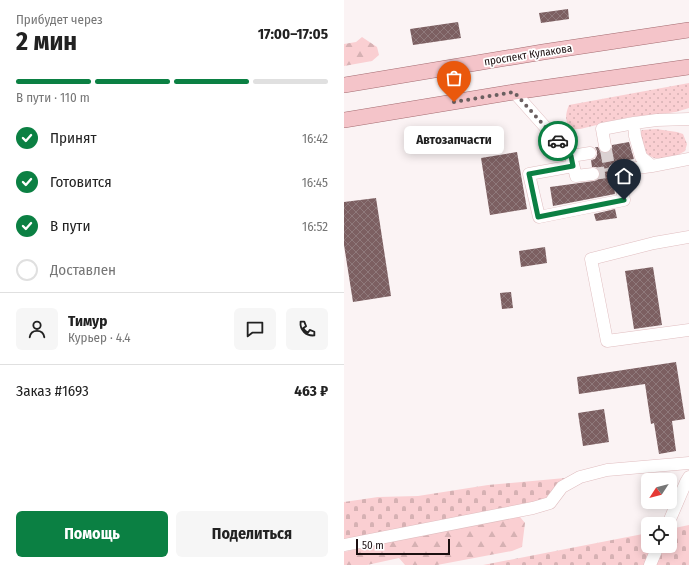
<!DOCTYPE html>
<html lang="ru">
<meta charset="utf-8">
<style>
:root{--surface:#fff;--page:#f6f6f6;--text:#222;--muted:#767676;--line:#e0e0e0;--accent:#0b8043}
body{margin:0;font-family:"Fira Sans Condensed",sans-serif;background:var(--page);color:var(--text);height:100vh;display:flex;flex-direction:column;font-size:15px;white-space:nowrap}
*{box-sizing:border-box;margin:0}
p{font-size:13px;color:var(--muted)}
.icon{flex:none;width:22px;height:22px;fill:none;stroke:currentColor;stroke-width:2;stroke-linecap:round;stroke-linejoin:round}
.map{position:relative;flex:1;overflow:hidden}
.drawer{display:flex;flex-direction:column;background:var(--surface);width:344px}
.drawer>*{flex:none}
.needle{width:26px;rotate:234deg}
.tools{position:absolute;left:297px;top:473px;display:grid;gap:8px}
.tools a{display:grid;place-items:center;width:36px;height:36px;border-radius:6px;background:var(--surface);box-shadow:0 2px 10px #0003;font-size:20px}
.scale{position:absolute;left:12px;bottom:10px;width:94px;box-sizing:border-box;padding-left:4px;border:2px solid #1c1011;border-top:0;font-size:11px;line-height:14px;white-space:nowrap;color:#1c1011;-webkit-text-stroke:3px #fff;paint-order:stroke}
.pin{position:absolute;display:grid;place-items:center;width:34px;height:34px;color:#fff;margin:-41px -17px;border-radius:50% 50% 50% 0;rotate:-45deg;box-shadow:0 0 4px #0007}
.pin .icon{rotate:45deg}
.courier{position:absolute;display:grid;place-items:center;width:40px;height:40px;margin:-20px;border:3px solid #0b8043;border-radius:50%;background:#fff;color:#222;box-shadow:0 1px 5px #0007}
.bubble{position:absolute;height:28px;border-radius:6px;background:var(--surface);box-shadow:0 2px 10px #0003;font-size:13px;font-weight:700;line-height:28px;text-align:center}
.head em{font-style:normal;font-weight:700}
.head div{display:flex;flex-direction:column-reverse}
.head{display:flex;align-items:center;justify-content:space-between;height:68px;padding:0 16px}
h1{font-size:26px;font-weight:700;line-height:30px}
.bar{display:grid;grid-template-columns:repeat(4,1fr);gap:6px 4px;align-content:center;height:48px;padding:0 16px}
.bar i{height:5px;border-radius:3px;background:var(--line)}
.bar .on{background:var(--accent)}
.bar p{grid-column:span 4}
.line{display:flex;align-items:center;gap:10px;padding:0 16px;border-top:1px solid var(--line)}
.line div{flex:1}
.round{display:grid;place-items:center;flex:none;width:42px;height:42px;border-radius:6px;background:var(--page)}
ol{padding:0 16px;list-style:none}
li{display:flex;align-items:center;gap:12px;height:44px}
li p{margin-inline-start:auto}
li .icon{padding:4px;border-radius:50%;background:var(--accent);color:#fff;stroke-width:4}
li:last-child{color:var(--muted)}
li i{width:22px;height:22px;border:2px solid var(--line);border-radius:50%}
.cta{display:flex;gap:8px;margin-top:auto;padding:8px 16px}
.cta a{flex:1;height:46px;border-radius:6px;background:var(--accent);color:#fff;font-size:16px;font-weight:700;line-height:46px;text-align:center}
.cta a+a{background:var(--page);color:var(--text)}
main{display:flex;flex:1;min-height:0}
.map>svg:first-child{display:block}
.grass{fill:url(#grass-dots)}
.forest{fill:url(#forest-firs)}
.cemetery{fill:url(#cemetery-stones)}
.building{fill:url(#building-cross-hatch)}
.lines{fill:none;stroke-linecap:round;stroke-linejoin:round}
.minor-tunnel{stroke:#dad1d2;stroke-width:12;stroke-dasharray:12 6;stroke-linecap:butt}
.minor-casing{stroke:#e0bec0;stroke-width:13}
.major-casing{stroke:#a46c71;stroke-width:16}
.minor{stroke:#fff;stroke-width:12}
.major{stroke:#f4c4c9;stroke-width:15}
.done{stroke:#6a5f60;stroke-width:4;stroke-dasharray:0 7.2}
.route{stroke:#0b8043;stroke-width:5}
.labels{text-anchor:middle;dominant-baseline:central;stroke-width:3.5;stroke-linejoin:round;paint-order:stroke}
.street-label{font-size:11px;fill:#1c1011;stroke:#fff}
</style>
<main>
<section class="drawer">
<div class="head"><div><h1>2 мин</h1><p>Прибудет через</p></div><em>17:00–17:05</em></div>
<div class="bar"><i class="on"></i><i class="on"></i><i class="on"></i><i></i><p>В пути · 110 m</p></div>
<ol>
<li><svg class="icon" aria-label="check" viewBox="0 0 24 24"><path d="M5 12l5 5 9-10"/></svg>Принят<p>16:42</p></li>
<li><svg class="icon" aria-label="check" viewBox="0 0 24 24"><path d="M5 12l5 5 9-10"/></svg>Готовится<p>16:45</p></li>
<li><svg class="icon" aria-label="check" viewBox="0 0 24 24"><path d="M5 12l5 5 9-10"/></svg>В пути<p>16:52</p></li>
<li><i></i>Доставлен</li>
</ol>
<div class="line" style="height:72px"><a class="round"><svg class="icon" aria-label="person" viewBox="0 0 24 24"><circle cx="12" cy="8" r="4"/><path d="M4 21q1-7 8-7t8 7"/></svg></a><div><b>Тимур</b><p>Курьер · 4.4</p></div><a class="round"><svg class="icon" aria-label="chat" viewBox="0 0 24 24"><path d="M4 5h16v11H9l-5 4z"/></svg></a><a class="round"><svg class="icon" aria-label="phone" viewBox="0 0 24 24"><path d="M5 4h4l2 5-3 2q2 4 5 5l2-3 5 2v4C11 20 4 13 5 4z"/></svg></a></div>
<div class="line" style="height:52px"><div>Заказ #1693</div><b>463 ₽</b></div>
<div class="cta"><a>Помощь</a><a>Поделиться</a></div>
</section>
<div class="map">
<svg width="345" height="565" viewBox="0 0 345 565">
<defs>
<pattern id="grass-dots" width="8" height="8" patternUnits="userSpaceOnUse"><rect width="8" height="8" fill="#facfd2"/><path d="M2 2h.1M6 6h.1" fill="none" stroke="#d6b1b3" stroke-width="1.8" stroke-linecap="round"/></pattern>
<pattern id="forest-firs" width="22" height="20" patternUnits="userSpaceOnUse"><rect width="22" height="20" fill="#facfd2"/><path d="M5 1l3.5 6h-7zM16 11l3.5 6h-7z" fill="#d6b1b3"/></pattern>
<pattern id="cemetery-stones" width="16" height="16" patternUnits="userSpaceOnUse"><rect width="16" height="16" fill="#facfd2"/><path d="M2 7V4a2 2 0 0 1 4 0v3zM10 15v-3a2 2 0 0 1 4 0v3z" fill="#d6b1b3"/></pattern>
<pattern id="building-cross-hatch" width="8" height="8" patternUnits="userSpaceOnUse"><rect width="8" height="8" fill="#7c5f61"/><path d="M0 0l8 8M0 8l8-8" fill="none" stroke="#8f797b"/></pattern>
</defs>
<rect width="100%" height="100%" fill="#fbf3f4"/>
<path class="grass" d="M 345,83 L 345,108 L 332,112 L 311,115 L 286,117 L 236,129 L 226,129 C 221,120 221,115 225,105 L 274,96 Z
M 312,129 L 333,132 L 339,134 L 343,144 L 341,151 L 334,155 L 318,158 L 310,158 L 304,155 L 298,147 L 294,135 L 298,130 Z"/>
<path class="forest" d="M 18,37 L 33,47 L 35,55 L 28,61 L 0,66 L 0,44 L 12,42 Z
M 172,512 L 181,523 L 178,547 L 168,551 L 93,565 L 61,565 L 55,558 L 23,565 L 0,565 L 0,552 Z"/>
<path class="cemetery" d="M 221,478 L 201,511 L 0,551 L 0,502 L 34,497 L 74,496 L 144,485 Z
M 345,525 L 345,565 L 139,565 L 304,533 L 304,546 L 326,546 L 326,529 Z"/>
<path class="building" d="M 224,9 L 225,19 L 197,23 L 195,13 Z
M 114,22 L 117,38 L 69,45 L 66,29 Z
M 285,142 L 290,159 L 273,162 L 273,163 L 266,165 L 264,169 L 264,172 L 265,175 L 269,178 L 271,194 L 209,206 L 206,187 L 250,181 L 253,180 L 256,177 L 256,174 L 255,170 L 252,167 L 248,167 L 247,160 L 251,159 L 253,155 L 253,151 L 251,147 L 254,147 L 256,151 L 258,153 L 262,153 L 266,151 L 268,148 L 268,145 Z
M 173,152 L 183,209 L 146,215 L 137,158 Z
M 32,198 L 47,296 L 9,302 L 0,245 L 0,202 Z
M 271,209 L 273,218 L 252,221 L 250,214 Z
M 201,247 L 203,263 L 177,267 L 175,251 Z
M 309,267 L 318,325 L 290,329 L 281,271 Z
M 167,292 L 169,308 L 158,309 L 156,293 Z
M 332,362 L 341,419 L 328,421 L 332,451 L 315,454 L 310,423 L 307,424 L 301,384 L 235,394 L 233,377 Z
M 260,409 L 265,442 L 239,446 L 234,413 Z"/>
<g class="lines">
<path class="minor-tunnel" d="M 262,150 L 266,171
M 249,174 L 271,171"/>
<g class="minor-casing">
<path id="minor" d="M 170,92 L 227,156
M 290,123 L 291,136 L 297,157 L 308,166
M 261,146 L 258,129 L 290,123 L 313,120 L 345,119
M 246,153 L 227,156 L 232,176 L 249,174
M 229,166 L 185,174 L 195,217 L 280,200 L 275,170
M 271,171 L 308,166 L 345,159
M 345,237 L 310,243 L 247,259 L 263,341 L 345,330
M 324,524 L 342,482 L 345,477
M 0,545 L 189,508 L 206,503 L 218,487 L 236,477 L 263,470 L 345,463
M 306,565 L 314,546"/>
</g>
<g class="major-casing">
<path id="major" d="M 0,85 L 199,52 L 345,30
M 0,120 L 170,92 L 345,67"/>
</g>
<use href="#minor" class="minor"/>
<use href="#major" class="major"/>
</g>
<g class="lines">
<path class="done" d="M 110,102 L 170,92 L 214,141"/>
<path class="route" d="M 214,141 L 227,156 L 229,166 L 185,174 L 194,217 L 280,200"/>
</g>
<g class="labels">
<g class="street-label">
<text transform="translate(184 55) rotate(-9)">проспект Кулакова</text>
</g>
</g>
</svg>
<div class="tools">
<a><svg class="needle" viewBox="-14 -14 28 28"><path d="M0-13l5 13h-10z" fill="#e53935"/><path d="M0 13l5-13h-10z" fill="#767676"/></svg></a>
<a><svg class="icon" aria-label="locate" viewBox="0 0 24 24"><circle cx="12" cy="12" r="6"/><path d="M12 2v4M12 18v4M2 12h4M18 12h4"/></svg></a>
</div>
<div class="scale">50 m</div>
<div class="pin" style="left:110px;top:102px;background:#ea580c"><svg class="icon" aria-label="bag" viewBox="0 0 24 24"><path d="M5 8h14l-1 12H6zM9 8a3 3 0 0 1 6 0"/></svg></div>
<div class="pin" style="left:280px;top:200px;background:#1f2937"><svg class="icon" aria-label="home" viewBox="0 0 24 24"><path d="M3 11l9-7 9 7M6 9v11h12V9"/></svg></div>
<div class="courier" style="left:214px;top:141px"><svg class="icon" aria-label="car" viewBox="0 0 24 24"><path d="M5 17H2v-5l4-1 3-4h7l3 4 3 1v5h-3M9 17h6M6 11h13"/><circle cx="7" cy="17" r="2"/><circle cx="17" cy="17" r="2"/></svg></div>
<div class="bubble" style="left:60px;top:126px;width:100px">Автозапчасти</div>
</div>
</main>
